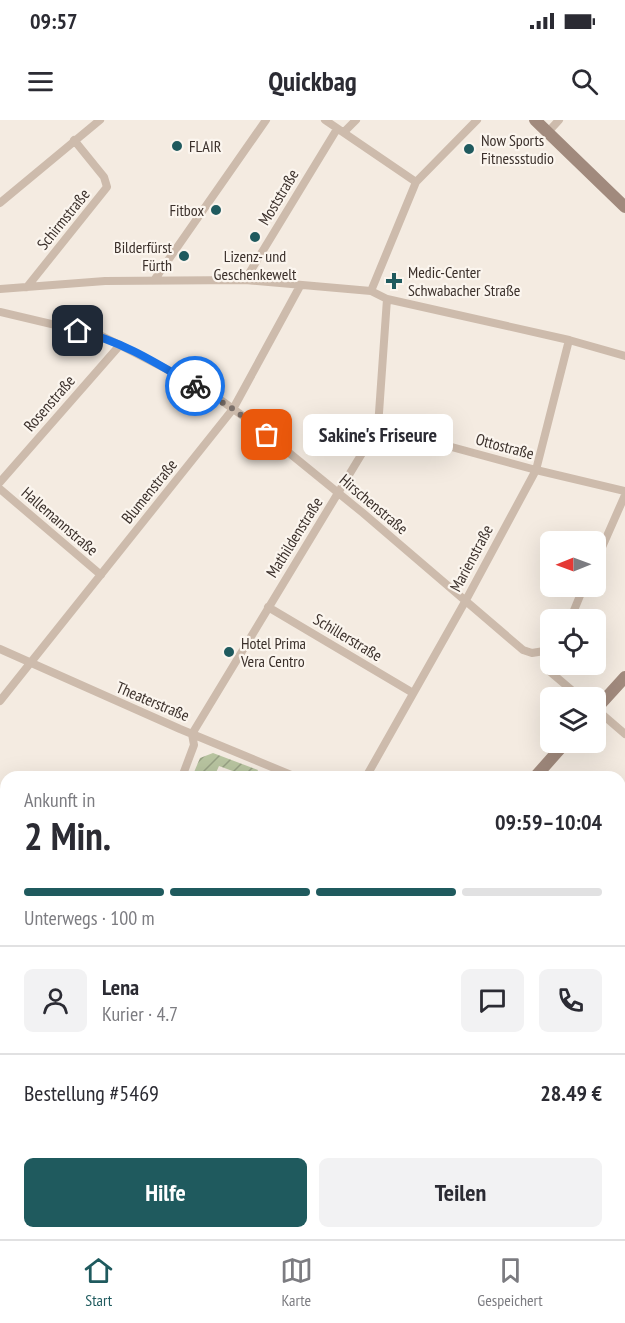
<!DOCTYPE html>
<html lang="de">
<meta charset="utf-8">
<style>
:root{--surface:#fff;--page:#f2f2f3;--text:#2b2b33;--muted:#7c7c81;--line:#e1e1e2;--accent:#1f5a5e}
body{margin:0;font-family:"PT Sans Narrow",sans-serif;background:var(--page);color:var(--text);height:100vh;display:flex;flex-direction:column;font-size:22px;white-space:nowrap}
*{box-sizing:border-box;margin:0}
p{font-size:20px;color:var(--muted)}
.icon{flex:none;width:33px;height:33px;fill:none;stroke:currentColor;stroke-width:2;stroke-linecap:round;stroke-linejoin:round}
.map{position:relative;flex:1;overflow:hidden}
.panel{position:absolute;left:0px;top:651px;width:626px;height:468px;display:flex;flex-direction:column;background:var(--surface);border-radius:18px 18px 0 0;box-shadow:0 6px 24px #0002}
.panel>*{flex:none}
.needle{width:39px;rotate:269deg}
.fabs{position:absolute;left:540px;top:411px;display:grid;gap:12px}
.fabs a{display:grid;place-items:center;width:66px;height:66px;border-radius:9px;background:var(--surface);box-shadow:0 6px 24px #0002;font-size:30px}
.pin{position:absolute;display:grid;place-items:center;width:51px;height:51px;color:#fff;margin:-26px;border-radius:12px;box-shadow:0 3px 9px #0006}
.courier{position:absolute;display:grid;place-items:center;width:60px;height:60px;margin:-30px;border:4px solid #1a73e8;border-radius:50%;background:#fff;color:#222;box-shadow:0 2px 8px #0007}
.bubble{position:absolute;height:42px;border-radius:9px;background:var(--surface);box-shadow:0 6px 24px #0002;font-size:20px;font-weight:700;line-height:42px;text-align:center}
.headline em{font-style:normal;font-weight:700}
.headline div{display:flex;flex-direction:column-reverse}
.headline{display:flex;align-items:center;justify-content:space-between;height:102px;padding:0 24px}
h1{font-size:39px;font-weight:700;line-height:45px}
.bar{display:grid;grid-template-columns:repeat(4,1fr);gap:9px 6px;align-content:center;height:72px;padding:0 24px}
.bar i{height:8px;border-radius:4px;background:var(--line)}
.bar .selected{background:var(--accent)}
.bar p{grid-column:span 4}
.line{display:flex;align-items:center;gap:15px;padding:0 24px;border-top:2px solid var(--line)}
.line div{flex:1}
.round{display:grid;place-items:center;flex:none;width:63px;height:63px;border-radius:9px;background:var(--page)}
.primary-button{display:flex;gap:12px;margin-top:auto;padding:12px 24px}
.primary-button a{flex:1;height:69px;border-radius:9px;background:var(--accent);color:#fff;font-size:24px;font-weight:700;line-height:69px;text-align:center}
.primary-button a+a{background:var(--page);color:var(--text)}
.status{display:flex;justify-content:space-between;align-items:center;height:42px;padding:0 30px;background:var(--surface);direction:ltr}
.status svg{height:16px;fill:currentColor}
header{display:flex;justify-content:space-between;align-items:center;height:78px;padding:0 24px;background:var(--surface);font-size:27px;font-weight:700}
.tab-bar{display:flex;justify-content:space-around;align-items:center;height:84px;border-top:2px solid var(--line);background:var(--surface);font-size:16px;color:var(--muted)}
.tab-bar a{display:grid;justify-items:center;gap:3px}
.tab-bar .selected{color:var(--accent)}
.map>svg:first-child{display:block}
.grass{fill:url(#grass-dots)}
.forest{fill:url(#forest-firs)}
.garden{fill:url(#garden-furrows)}
.pitch{fill:#b8c4a0}
.water{fill:url(#water-waves)}
.lines{fill:none;stroke-linecap:round;stroke-linejoin:round}
.street{stroke:#cdbbac;stroke-width:8}
.secondary{stroke:#a18a7d;stroke-width:12}
.done{stroke:#7c716b;stroke-width:6;stroke-dasharray:0 10.8}
.route{stroke:#1a73e8;stroke-width:8}
.poi-dot{fill:#1f5a5e;stroke:#fbf5ee;stroke-width:2}
.labels{text-anchor:middle;dominant-baseline:central;stroke-width:4.5;stroke-linejoin:round;paint-order:stroke}
.poi-label{font-size:16px;fill:#3b302b;stroke:#fbf5ee;text-anchor:start}
.street-label{font-size:16px;fill:#3b302b;stroke:#fbf5ee}
</style>
<div class="status"><b>09:57</b><svg viewBox="0 0 49 12"><path d="M0 12V9h3v3zM5 12V6h3v6zM10 12V3h3v9zM15 12V0h3v12zM26 1h20v11H26zM47 4h2v5h-2z"/></svg></div>
<header><svg class="icon" aria-label="menu" viewBox="0 0 24 24"><path d="M4 6h16M4 12h16M4 18h16"/></svg>Quickbag<svg class="icon" aria-label="search" viewBox="0 0 24 24"><circle cx="10" cy="10" r="6"/><path d="M15 15l6 6"/></svg></header>
<div class="map">
<svg width="625" height="1119" viewBox="0 0 625 1119">
<defs>
<pattern id="grass-dots" width="8" height="8" patternUnits="userSpaceOnUse" patternTransform="scale(1.5)"><rect width="8" height="8" fill="#b8c4a0"/><path d="M2 2h.1M6 6h.1" fill="none" stroke="#97a083" stroke-width="1.8" stroke-linecap="round"/></pattern>
<pattern id="forest-firs" width="22" height="20" patternUnits="userSpaceOnUse" patternTransform="scale(1.5)"><rect width="22" height="20" fill="#b8c4a0"/><path d="M5 1l3.5 6h-7zM16 11l3.5 6h-7z" fill="#97a083"/></pattern>
<pattern id="garden-furrows" width="10" height="10" patternUnits="userSpaceOnUse" patternTransform="scale(1.5)"><rect width="10" height="10" fill="#b8c4a0"/><path d="M-1 1l2-2M0 10L10 0M9 11l2-2" fill="none" stroke="#97a083"/></pattern>
<pattern id="water-waves" width="16" height="10" patternUnits="userSpaceOnUse" patternTransform="scale(1.5)"><rect width="16" height="10" fill="#7fb0b2"/><path d="M0 5q4-4 8 0t8 0" fill="none" stroke="#699091"/></pattern>
</defs>
<rect width="100%" height="100%" fill="#f4ebe1"/>
<path class="grass" d="M 6,1053 L 6,1113 L 224,1113 L 226,1119 L 0,1119 L 0,1058 Z
M 620,1107 L 625,1107 L 625,1118 L 478,1119 L 483,1113 L 620,1113 Z"/>
<path class="forest" d="M 0,773 L 6,774 L 6,884 L 0,883 Z
M 224,1113 L 303,1113 L 308,1119 L 226,1119 Z"/>
<path class="garden" d="M 213,633 L 258,650 L 255,657 L 249,657 L 219,646 L 214,657 L 192,657 L 200,638 Z"/>
<path class="pitch" d="M 620,1035 L 625,1035 L 625,1107 L 620,1107 Z"/>
<path class="water" d="M 303,1113 L 412,1113 L 410,1119 L 308,1119 Z"/>
<g class="lines">
<path class="street" d="M 325,0 L 416,62
M 344,12 L 356,0
M 548,12 L 559,0
M 0,83 L 100,0
M 155,159 L 266,0
M 245,160 L 337,9
M 27,167 L 107,67 L 104,57 L 74,20
M 0,169 L 105,161 L 245,160 L 371,171 L 387,179 L 569,220 L 625,236
M 371,171 L 416,62 L 477,0
M 0,192 L 102,216 L 172,252 L 222,281 L 250,301 L 363,393 L 523,530 L 532,533 L 550,530
M 378,307 L 536,350 L 625,371
M 0,362 L 120,225
M 0,369 L 101,455
M 596,441 L 625,375
M 268,487 L 413,573
M 570,500 L 584,466
M 0,529 L 180,609 L 296,657
M 544,532 L 548,550 L 581,578
M 0,581 L 233,289 L 300,166
M 596,589 L 625,614
M 182,657 L 194,625 L 192,614 L 378,307 L 387,179
M 366,657 L 466,480 L 536,350 L 569,220
M 0,682 L 6,685
M 0,767 L 6,769
M 620,767 L 625,764"/>
<path class="secondary" d="M 535,0 L 625,87
M 596,589 L 625,557
M 535,657 L 566,622
M 0,888 L 6,889
M 0,916 L 6,922"/>
</g>
<g class="lines">
<path class="done" d="M 195,266 L 233,289 L 267,315"/>
<path class="route" d="M 78,211 C 120,220 158,244 195,266"/>
</g>
<g class="poi-dot">
<circle cx="177" cy="26" r="6"/>
<circle cx="469" cy="29" r="6"/>
<circle cx="216" cy="90" r="6"/>
<circle cx="255" cy="117" r="6"/>
<circle cx="184" cy="136" r="6"/>
<path d="M391 152h6v6h6v6h-6v6h-6v-6h-6v-6h6z"/>
<circle cx="229" cy="532" r="6"/>
</g>
<g class="labels">
<g class="poi-label">
<text x="481" y="20">Now Sports<tspan x="481" dy="18">Fitnessstudio</tspan></text>
<text x="189" y="26">FLAIR</text>
<text x="204" y="90" text-anchor="end">Fitbox</text>
<text x="172" y="127" text-anchor="end">Bilderfürst<tspan x="172" dy="18">Fürth</tspan></text>
<text x="255" y="136" text-anchor="middle">Lizenz- und<tspan x="255" dy="18">Geschenkewelt</tspan></text>
<text x="408" y="152">Medic-Center<tspan x="408" dy="18">Schwabacher Straße</tspan></text>
<text x="241" y="523">Hotel Prima<tspan x="241" dy="18">Vera Centro</tspan></text>
</g>
<g class="street-label">
<text transform="translate(278 77) rotate(-59)">Moststraße</text>
<text transform="translate(63 99) rotate(-51)">Schirmstraße</text>
<text transform="translate(49 283) rotate(-49)">Rosenstraße</text>
<text transform="translate(505 326) rotate(15)">Ottostraße</text>
<text transform="translate(149 371) rotate(-51)">Blumenstraße</text>
<text transform="translate(374 384) rotate(40)">Hirschenstraße</text>
<text transform="translate(60 401) rotate(41)">Hallemannstraße</text>
<text transform="translate(294 417) rotate(-58)">Mathildenstraße</text>
<text transform="translate(471 438) rotate(-62)">Marienstraße</text>
<text transform="translate(348 517) rotate(31)">Schillerstraße</text>
<text transform="translate(153 581) rotate(23)">Theaterstraße</text>
</g>
</g>
</svg>
<div class="fabs">
<a><svg class="needle" viewBox="-14 -14 28 28"><path d="M0-13l5 13h-10z" fill="#e53935"/><path d="M0 13l5-13h-10z" fill="#7c7c81"/></svg></a>
<a><svg class="icon" aria-label="locate" viewBox="0 0 24 24"><circle cx="12" cy="12" r="6"/><path d="M12 2v4M12 18v4M2 12h4M18 12h4"/></svg></a>
<a><svg class="icon" aria-label="layers" viewBox="0 0 24 24"><path d="M12 4l9 5-9 5-9-5zM3 14l9 5 9-5"/></svg></a>
</div>
<div class="pin" style="left:267px;top:315px;background:#ea580c"><svg class="icon" aria-label="bag" viewBox="0 0 24 24"><path d="M5 8h14l-1 12H6zM9 8a3 3 0 0 1 6 0"/></svg></div>
<div class="pin" style="left:78px;top:211px;background:#1f2937"><svg class="icon" aria-label="home" viewBox="0 0 24 24"><path d="M3 11l9-7 9 7M6 9v11h12V9"/></svg></div>
<div class="courier" style="left:195px;top:266px"><svg class="icon" aria-label="bike" viewBox="0 0 24 24"><circle cx="6" cy="16" r="4"/><circle cx="18" cy="16" r="4"/><path d="M6 16l4-8h5l3 8M10 8l3 8H6M13 5h3"/></svg></div>
<div class="bubble" style="left:303px;top:294px;width:150px">Sakine's Friseure</div>
<section class="panel">
<div class="headline"><div><h1>2 Min.</h1><p>Ankunft in</p></div><em>09:59–10:04</em></div>
<div class="bar"><i class="selected"></i><i class="selected"></i><i class="selected"></i><i></i><p>Unterwegs · 100 m</p></div>
<div class="line" style="height:108px"><a class="round"><svg class="icon" aria-label="person" viewBox="0 0 24 24"><circle cx="12" cy="8" r="4"/><path d="M4 21q1-7 8-7t8 7"/></svg></a><div><b>Lena</b><p>Kurier · 4.7</p></div><a class="round"><svg class="icon" aria-label="chat" viewBox="0 0 24 24"><path d="M4 5h16v11H9l-5 4z"/></svg></a><a class="round"><svg class="icon" aria-label="phone" viewBox="0 0 24 24"><path d="M5 4h4l2 5-3 2q2 4 5 5l2-3 5 2v4C11 20 4 13 5 4z"/></svg></a></div>
<div class="line" style="height:78px"><div>Bestellung #5469</div><b>28.49 €</b></div>
<div class="primary-button"><a>Hilfe</a><a>Teilen</a></div>
</section>
</div>
<nav class="tab-bar">
<a class="selected"><svg class="icon" aria-label="home" viewBox="0 0 24 24"><path d="M3 11l9-7 9 7M6 9v11h12V9"/></svg>Start</a>
<a><svg class="icon" aria-label="map" viewBox="0 0 24 24"><path d="M3 6l6-2 6 2 6-2v14l-6 2-6-2-6 2zM9 4v14M15 6v14"/></svg>Karte</a>
<a><svg class="icon" aria-label="saved" viewBox="0 0 24 24"><path d="M7 4h10v16l-5-4-5 4z"/></svg>Gespeichert</a>
</nav>
